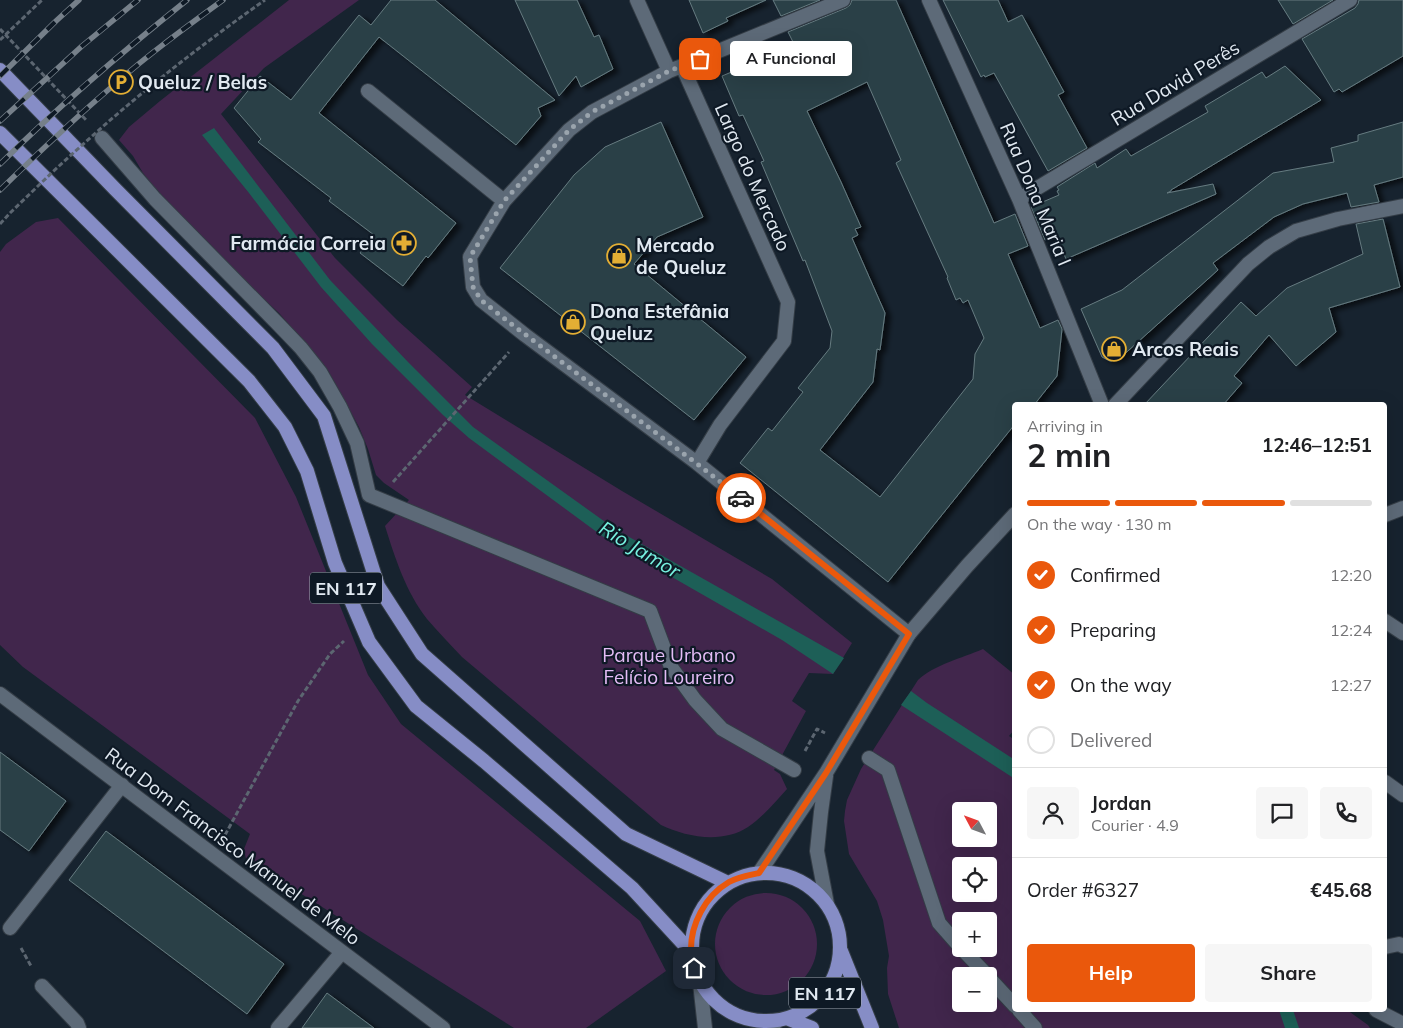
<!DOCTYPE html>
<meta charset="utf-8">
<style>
:root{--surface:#fff;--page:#f6f6f6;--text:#202124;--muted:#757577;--line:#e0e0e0;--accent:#ea580c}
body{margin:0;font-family:Mulish,sans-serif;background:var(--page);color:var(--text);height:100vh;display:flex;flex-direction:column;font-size:19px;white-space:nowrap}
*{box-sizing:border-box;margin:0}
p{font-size:16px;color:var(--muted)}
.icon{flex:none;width:28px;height:28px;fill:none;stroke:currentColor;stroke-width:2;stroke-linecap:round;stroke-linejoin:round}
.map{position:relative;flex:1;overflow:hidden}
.details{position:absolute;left:1012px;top:402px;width:375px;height:610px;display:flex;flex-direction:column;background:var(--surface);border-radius:5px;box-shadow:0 5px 20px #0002}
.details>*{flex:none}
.needle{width:32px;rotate:311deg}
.fabs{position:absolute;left:952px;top:802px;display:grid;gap:10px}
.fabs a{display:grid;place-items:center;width:45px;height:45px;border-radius:5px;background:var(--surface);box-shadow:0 5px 20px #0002;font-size:25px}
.pin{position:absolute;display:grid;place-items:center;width:42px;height:42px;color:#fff;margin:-21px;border-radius:10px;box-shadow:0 2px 8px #0006}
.courier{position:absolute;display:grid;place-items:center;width:50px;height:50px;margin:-25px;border:4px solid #ea580c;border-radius:50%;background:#fff;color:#222;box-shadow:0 1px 6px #0007}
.bubble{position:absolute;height:35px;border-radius:5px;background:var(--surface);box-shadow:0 5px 20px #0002;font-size:16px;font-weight:700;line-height:35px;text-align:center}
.summary em{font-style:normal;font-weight:700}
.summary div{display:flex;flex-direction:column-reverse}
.summary{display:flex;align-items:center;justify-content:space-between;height:85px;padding:0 15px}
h1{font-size:32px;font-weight:700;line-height:38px}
.bar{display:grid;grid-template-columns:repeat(4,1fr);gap:8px 5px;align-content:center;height:60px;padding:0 15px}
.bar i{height:6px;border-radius:4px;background:var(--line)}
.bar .on{background:var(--accent)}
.bar p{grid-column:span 4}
.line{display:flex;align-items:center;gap:12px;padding:0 15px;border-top:1px solid var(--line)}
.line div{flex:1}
.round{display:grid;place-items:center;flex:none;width:52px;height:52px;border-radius:5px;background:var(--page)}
ol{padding:0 15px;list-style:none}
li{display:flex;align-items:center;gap:15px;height:55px}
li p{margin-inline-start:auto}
li .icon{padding:5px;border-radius:50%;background:var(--accent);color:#fff;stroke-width:4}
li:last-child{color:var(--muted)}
li i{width:28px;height:28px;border:2px solid var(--line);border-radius:50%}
.primary-button{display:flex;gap:10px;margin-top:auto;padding:10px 15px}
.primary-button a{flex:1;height:58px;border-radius:5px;background:var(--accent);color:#fff;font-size:20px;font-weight:700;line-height:58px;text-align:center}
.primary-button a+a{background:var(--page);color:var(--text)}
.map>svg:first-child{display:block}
.green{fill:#41264c;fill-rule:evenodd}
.water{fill:#1d5f57}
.building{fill:#2c4146;stroke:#657b81;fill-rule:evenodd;filter:url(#shadow)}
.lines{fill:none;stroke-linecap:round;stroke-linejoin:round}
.pedestrian-casing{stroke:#343d46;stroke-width:16}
.minor-casing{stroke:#343d46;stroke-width:16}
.tertiary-casing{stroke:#343d46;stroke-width:16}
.primary-casing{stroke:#343d46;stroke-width:16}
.path{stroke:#5c6671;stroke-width:3;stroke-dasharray:5 2.5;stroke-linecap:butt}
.pedestrian{stroke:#5d6a78;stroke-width:14}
.minor{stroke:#5d6a78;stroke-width:14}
.tertiary{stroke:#5d6a78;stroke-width:14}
.primary{stroke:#868dc6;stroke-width:14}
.rail-casing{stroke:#76808a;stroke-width:5.5}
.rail{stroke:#0e1925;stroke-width:4;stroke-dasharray:11;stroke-linecap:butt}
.path-bridge{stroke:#5c6671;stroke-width:3;stroke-dasharray:5 2.5;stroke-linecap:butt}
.done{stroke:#9aa4ad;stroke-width:5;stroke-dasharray:0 9}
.route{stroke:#ea580c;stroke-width:6}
.labels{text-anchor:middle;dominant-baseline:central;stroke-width:4.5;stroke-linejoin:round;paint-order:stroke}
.shield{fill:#0e1925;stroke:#a2abb4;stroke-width:1}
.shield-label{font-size:18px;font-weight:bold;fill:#e1e9f1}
.poi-label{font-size:19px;font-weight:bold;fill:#e1e9f1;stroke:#0e1925;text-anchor:start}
.street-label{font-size:19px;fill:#e1e9f1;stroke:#0e1925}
.park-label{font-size:19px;fill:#e4bcf6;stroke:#0e1925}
.water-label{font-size:20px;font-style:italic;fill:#77f2e0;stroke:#0e1925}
</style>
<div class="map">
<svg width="1403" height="1028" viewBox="0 0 1403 1028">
<defs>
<filter id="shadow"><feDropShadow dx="5.5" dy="3" stdDeviation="2.5" flood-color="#0009"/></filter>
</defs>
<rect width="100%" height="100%" fill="#17232f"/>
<path class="green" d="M 289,0 L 359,0 L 264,68 L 221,114 L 335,258 L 397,320 L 472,387 L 465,395 L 622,491 L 772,579 L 852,643 L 833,674 L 809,673 L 792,701 L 806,711 L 774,770 L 780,774 L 787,789 C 775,802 763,817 748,827 C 722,844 686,837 661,825 L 462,657 C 450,644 438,632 427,619 C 406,592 395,558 385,526 L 409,500 L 384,483 L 376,475 L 368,449 L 359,427 L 330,374 L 317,357 L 279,313 L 256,292 L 161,196 L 143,173 L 133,156 L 119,140 L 129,127 L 160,101 Z
M 58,218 L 255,418 L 296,497 L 368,675 L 401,724 L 640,921 L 666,971 L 586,1028 L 514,1028 L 246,859 L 244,849 L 250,834 L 23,667 L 0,645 L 0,252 L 6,244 L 36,222 Z
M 983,649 L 1015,675 L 1015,729 L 1009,736 L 1015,740 L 1015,1010 L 1347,1010 L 1368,1025 L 1370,1028 L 899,1028 L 888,994 L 887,968 L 889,956 L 883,920 L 877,901 L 849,854 L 844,821 L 845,811 L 847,800 L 861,769 L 918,680 C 934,665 962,658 983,649 ZM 961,811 L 989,811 L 989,839 L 961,839 ZM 961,866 L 989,866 L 989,894 L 961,894 ZM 961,921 L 989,921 L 989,949 L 961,949 ZM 961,976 L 989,976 L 989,1004 L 961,1004 Z
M715 944a51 51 0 1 1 102 0a51 51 0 1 1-102 0Z"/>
<path class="water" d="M 214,128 L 330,280 L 408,362 L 473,427 L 615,529 L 844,658 L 833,674 L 782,640 L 609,541 L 469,438 L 443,415 L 372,344 L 321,287 L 249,193 L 202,135 Z
M 911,691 L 927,703 L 1015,760 L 1015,779 L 901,705 Z
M 1279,1010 L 1293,1010 L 1299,1028 L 1285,1028 Z"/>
<path class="building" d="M 391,0 L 435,0 L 555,100 L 538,108 L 541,116 L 516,145 L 379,37 L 319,113 L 456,223 L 428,258 L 426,256 L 403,286 L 360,253 L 374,235 L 329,201 L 331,198 L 258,142 L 261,139 L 234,108 L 260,76 L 291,100 L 359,15 L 371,25 Z
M 515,0 L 577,0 L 594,37 L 599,35 L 613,69 L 581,87 L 576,76 L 559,96 Z
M 689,0 L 766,0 L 726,18 L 728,21 L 703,33 Z
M 773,0 L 820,0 L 781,16 Z
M 852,0 L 896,0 L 994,223 L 1015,214 L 1028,246 L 1008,254 L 1040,328 L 1058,320 L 1062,329 L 1057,376 L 1034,405 L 1015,405 L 1015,424 L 888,582 L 740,463 L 768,428 L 772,431 L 803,392 L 798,388 L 830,348 L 832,331 L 805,260 L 803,261 L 761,162 L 764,161 L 743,115 L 739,116 L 722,76 L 782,51 L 781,50 L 794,44 L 788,32 L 846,8 L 850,5 ZM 867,82 L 901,160 L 896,163 L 948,277 L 947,278 L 956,300 L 960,298 L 963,303 L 968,300 L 984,338 L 975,354 L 973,379 L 880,497 L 820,450 L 873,382 L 877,349 L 880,350 L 885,313 L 852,238 L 858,235 L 855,229 L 861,227 L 841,182 L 807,111 Z
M 943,0 L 998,0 L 1008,22 L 1022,15 L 1064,92 L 1058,95 L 1087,148 L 1048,171 L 994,73 L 985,77 L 984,75 L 981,77 Z
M 1278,0 L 1333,0 L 1293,24 Z
M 1359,0 L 1403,0 L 1403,56 L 1342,92 L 1339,89 L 1334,92 L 1302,39 L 1355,8 L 1358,4 Z
M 1285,66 L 1321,100 L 1171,190 L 1171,191 L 1167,193 L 1213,184 L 1216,194 L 1066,259 L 1056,235 L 1045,240 L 1031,207 L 1059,195 L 1057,191 L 1059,190 L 1057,187 L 1095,163 L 1097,168 L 1126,149 L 1131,156 L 1208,112 L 1205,106 L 1262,72 L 1266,78 Z
M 661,122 L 703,217 L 657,237 L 634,264 L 746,357 L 694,420 L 500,268 L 574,175 L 605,147 Z
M 1403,122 L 1403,177 L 1374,185 L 1379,202 L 1351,207 L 1347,193 L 1303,204 L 1274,217 L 1213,263 L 1218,270 L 1119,359 L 1110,361 L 1102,357 L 1081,309 L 1122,290 L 1273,173 L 1334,162 L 1331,148 L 1358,141 L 1358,135 Z
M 1383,219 L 1400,287 L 1329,308 L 1336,332 L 1296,366 L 1269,335 L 1234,376 L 1242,383 L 1223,405 L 1144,405 L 1241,302 L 1256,316 L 1287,288 L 1363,254 L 1356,224 Z
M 0,752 L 66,801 L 29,851 L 0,830 Z
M 106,831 L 284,964 L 247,1014 L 69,880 Z
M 327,993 L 374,1028 L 302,1028 Z"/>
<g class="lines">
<g class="pedestrian-casing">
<path id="pedestrian" d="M 102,138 L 155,199 L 279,325 L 301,348 L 320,372 L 340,407 L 357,443 L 369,495 L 650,611 L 671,667 L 695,700 L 722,729 L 794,770
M 869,758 L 888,770 L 939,923 L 961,948
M 962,949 L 988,976
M 989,978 L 1015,1006
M 1019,1010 L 1035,1028"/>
</g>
<g class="minor-casing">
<path id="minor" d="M 637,0 L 669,71
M 929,0 L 1019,199 L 1102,405
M 682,66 L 843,0
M 368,91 L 504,201
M 1019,199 L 1350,0
M 697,463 L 720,425 L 784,341 L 788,302 L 682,66 L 669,71 L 592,112 L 569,130 L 504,201 L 470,257 L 473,287 L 481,300 L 525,335 L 697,463 L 909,634
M 1385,515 L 1403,508
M 1385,621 L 1403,633
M 0,694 L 443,1028
M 1385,782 L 1403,795
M 10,928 L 122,785
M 1385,947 L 1399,944 L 1403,946
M 42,986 L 77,1023 L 79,1028
M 1376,1010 L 1403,1024
M 278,1028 L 342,952"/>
</g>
<g class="tertiary-casing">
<path id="tertiary" d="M 1115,405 L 1248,264 L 1269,247 L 1296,231 L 1338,219 L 1403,206
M 826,776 L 821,812 L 817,851 L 827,904
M 759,873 L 826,773 L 909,634 L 967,566 L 1015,514
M 700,983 L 705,1028
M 770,1028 L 776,1022"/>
</g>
<g class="primary-casing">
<path id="primary" d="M 0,70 L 115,189 L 273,348 L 324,416 L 378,586 L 422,654 L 626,834 L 728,883
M 0,133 L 249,381 L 285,427 L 307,471 L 335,563 L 369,642 L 416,706 L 484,761 L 632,888 L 691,952
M692 947a74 74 0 1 1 148 0a74 74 0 1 1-148 0Z
M 841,951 L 872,1028
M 789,1019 L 812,1028"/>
</g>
<path class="path" d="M 0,29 L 87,121
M 0,224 L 10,213
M 393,482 L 509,352
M 805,751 L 817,729 L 825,733
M 225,835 L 298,701 L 330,654 L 344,641
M 21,948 L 31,966"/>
<use href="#pedestrian" class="pedestrian"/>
<use href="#minor" class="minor"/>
<use href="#tertiary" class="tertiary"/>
<use href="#primary" class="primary"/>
<g class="rail-casing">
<path id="rail" d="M 0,76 L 56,21 L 79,0
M 0,121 L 82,46 L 138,0
M 0,164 C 59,106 122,52 187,0
M 0,190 C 37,154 75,118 115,84 C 149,54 186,27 223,0"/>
</g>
<use href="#rail" class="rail"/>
<path class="path-bridge" d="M 0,40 L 42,0
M 10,213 C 33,191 56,168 80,147 C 138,94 201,45 265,0"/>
</g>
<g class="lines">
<path class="done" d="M 700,59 L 669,71 L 592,112 L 569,130 L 504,201 L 470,257 L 473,287 L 481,300 L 510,323 L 696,463 L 741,498"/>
<path class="route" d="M 694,968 C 693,963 691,957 691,952 C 690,925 705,896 729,882 C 738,877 749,875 759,873 L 826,773 L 909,634 L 741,498"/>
</g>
<defs>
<g id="parking-ring" transform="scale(1.25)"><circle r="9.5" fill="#0e1925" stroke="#e3ae34" stroke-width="1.5"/><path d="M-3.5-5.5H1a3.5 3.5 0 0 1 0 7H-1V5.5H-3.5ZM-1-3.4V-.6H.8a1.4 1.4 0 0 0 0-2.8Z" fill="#e3ae34"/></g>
<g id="pharmacy-ring" transform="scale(1.25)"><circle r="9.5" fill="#0e1925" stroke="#e3ae34" stroke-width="1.5"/><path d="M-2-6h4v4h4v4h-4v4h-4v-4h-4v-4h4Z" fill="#e3ae34"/></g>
<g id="shop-ring" transform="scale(1.25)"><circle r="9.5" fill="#0e1925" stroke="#e3ae34" stroke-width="1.5"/><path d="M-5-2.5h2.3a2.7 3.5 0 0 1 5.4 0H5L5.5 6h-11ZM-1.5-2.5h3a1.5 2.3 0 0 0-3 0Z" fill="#e3ae34"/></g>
</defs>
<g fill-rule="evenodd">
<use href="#parking-ring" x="121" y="82"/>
<use href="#pharmacy-ring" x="404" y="243"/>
<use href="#shop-ring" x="619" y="256"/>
<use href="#shop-ring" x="573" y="322"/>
<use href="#shop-ring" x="1114" y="349"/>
</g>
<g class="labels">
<g class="shield">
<rect x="310" y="572.5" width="72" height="31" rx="4"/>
<rect x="789" y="977.5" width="72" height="31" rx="4"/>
</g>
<g class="shield-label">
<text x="346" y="588">EN 117</text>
<text x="825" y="993">EN 117</text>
</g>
<g class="poi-label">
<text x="138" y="82">Queluz / Belas</text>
<text x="386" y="243" text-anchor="end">Farmácia Correia</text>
<text x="636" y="245">Mercado<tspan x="636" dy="22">de Queluz</tspan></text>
<text x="590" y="311">Dona Estefânia<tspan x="590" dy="22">Queluz</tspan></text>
<text x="1132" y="349">Arcos Reais</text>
</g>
<g class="street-label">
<text transform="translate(1175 83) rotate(-31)">Rua David Perês</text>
<text transform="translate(753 177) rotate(66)">Largo do Mercado</text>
<text transform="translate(1036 194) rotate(67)">Rua Dona Maria I</text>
<text transform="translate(233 846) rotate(37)">Rua Dom Francisco Manuel de Melo</text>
</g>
<g class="park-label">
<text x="669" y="655">Parque Urbano<tspan x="669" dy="22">Felício Loureiro</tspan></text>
</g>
<g class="water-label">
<text transform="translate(640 549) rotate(31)">Rio Jamor</text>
</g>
</g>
</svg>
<div class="fabs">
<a><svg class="needle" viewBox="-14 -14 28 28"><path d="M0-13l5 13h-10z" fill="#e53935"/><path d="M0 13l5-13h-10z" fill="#757577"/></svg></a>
<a><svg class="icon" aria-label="locate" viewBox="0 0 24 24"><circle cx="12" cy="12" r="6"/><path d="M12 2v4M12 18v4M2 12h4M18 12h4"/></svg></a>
<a>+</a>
<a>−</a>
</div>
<div class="pin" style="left:700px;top:59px;background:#ea580c"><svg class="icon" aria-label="bag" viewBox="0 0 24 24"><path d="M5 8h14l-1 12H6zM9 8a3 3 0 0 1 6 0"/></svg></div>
<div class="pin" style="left:694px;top:968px;background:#1f2937"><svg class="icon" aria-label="home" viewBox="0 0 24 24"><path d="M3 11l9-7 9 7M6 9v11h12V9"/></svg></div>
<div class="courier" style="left:741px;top:498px"><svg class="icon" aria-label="car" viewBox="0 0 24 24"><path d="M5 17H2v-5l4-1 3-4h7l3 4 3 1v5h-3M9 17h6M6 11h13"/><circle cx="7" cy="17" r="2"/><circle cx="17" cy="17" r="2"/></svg></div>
<div class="bubble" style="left:730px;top:41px;width:122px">A Funcional</div>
<section class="details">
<div class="summary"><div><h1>2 min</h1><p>Arriving in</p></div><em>12:46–12:51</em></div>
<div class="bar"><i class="on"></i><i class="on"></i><i class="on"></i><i></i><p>On the way · 130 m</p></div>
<ol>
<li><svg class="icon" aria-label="check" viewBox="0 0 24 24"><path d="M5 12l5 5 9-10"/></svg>Confirmed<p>12:20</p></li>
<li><svg class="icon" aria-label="check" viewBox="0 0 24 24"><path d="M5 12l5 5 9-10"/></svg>Preparing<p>12:24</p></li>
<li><svg class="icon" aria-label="check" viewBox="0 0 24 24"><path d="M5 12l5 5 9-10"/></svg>On the way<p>12:27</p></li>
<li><i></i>Delivered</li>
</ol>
<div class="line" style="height:90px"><a class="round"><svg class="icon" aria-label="person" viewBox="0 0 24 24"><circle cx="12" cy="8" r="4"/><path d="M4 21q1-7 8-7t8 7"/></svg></a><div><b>Jordan</b><p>Courier · 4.9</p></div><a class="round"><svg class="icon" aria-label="chat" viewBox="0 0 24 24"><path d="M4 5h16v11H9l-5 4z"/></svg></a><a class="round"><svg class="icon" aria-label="phone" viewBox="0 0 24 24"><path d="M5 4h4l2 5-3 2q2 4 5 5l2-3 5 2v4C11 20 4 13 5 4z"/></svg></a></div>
<div class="line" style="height:65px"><div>Order #6327</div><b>€45.68</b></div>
<div class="primary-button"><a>Help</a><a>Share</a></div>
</section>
</div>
